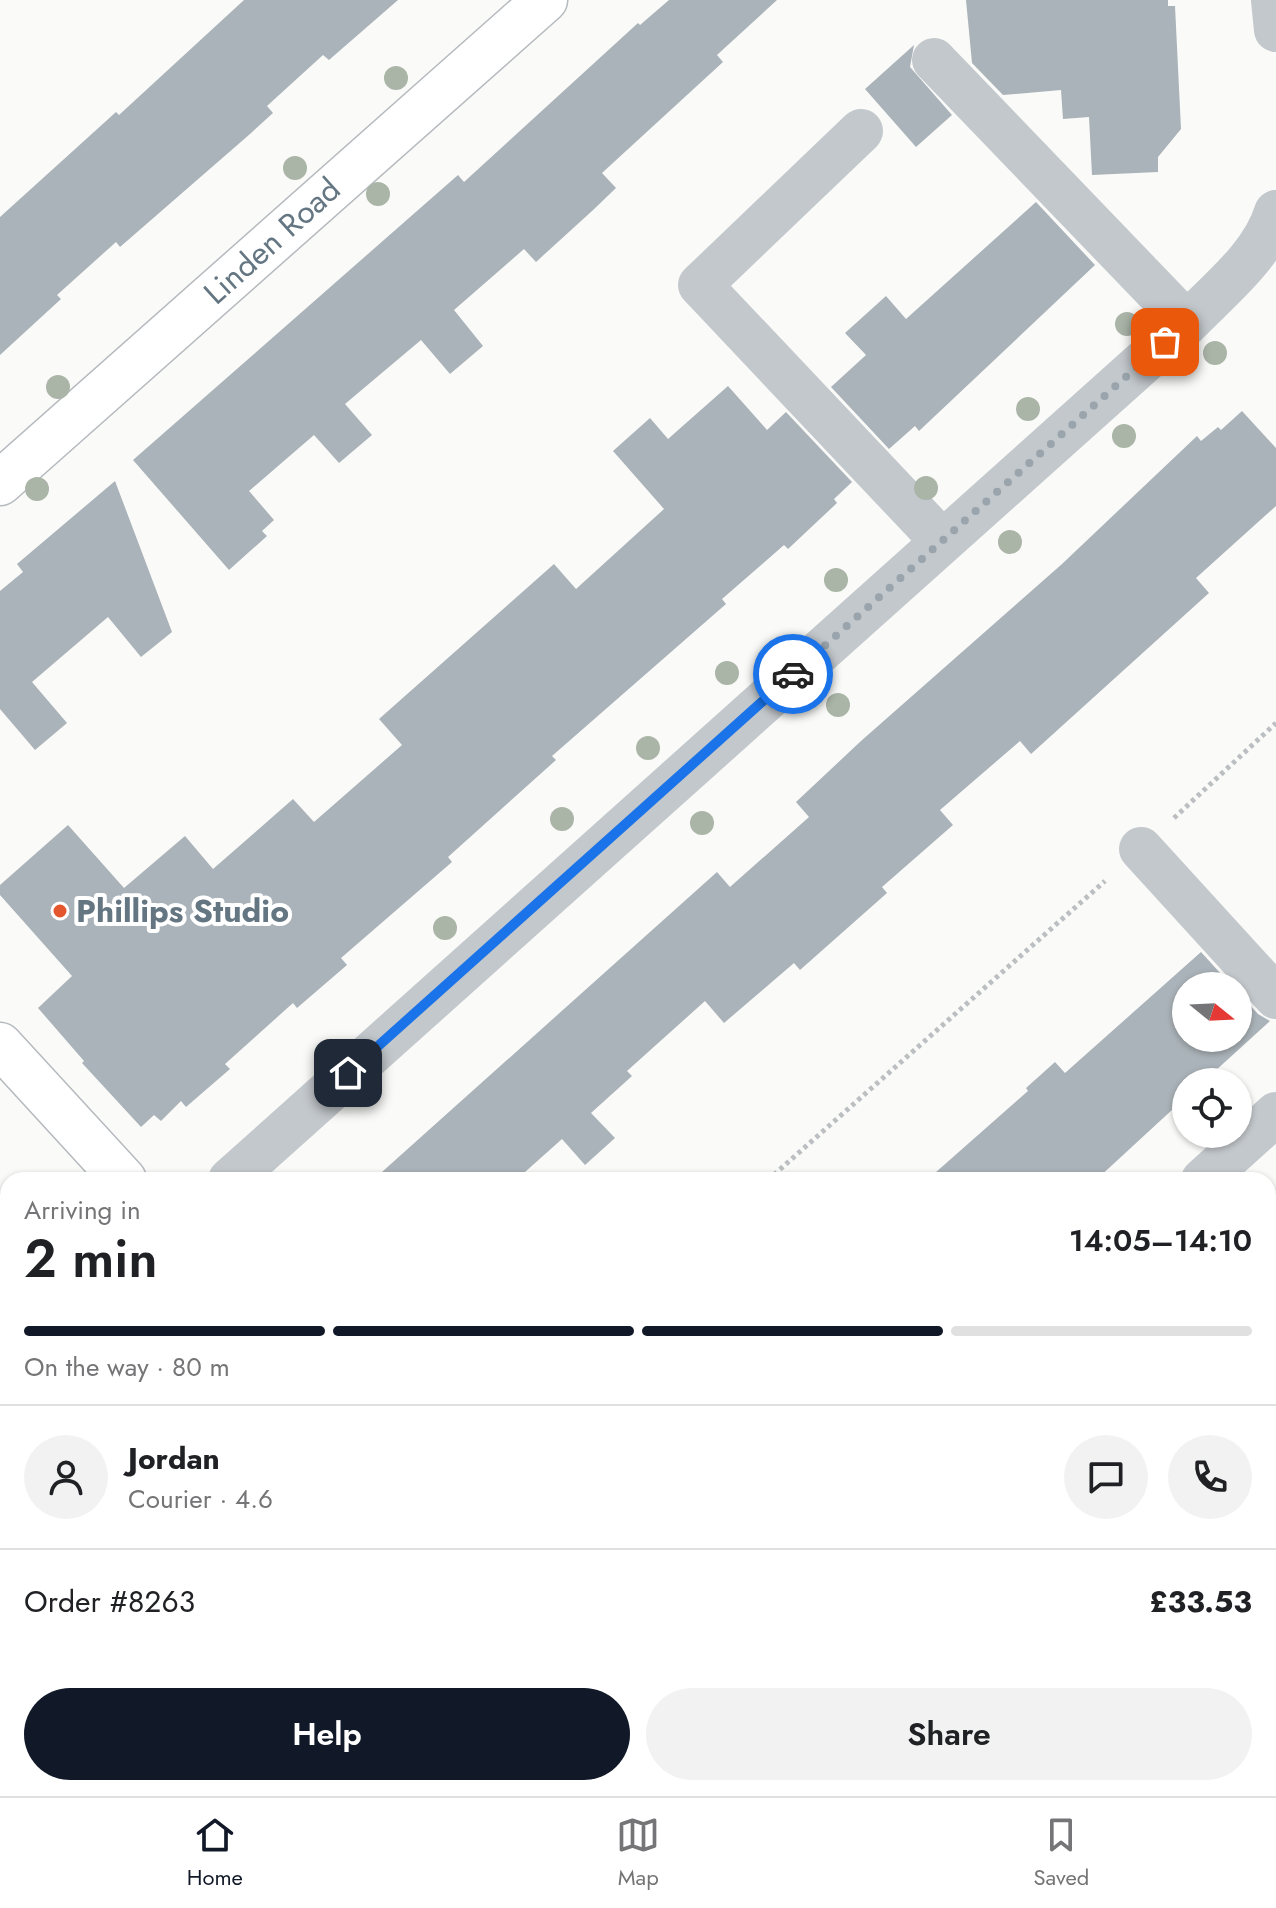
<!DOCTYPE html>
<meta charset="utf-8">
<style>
:root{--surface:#fff;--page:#f2f2f2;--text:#202124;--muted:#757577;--line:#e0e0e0;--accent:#111827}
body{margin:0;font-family:Jost,sans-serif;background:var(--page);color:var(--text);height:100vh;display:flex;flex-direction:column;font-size:30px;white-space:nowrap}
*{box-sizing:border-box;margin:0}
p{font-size:26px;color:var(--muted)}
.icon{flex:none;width:44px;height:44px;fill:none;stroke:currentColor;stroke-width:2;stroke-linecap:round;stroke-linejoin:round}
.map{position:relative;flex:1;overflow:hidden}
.side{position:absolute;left:0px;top:1172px;width:1276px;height:624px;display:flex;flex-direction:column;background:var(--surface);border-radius:24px 24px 0 0;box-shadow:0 2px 6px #0004}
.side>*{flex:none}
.needle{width:52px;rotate:108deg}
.buttons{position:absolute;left:1172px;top:972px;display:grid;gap:16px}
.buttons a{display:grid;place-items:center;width:80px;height:80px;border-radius:50%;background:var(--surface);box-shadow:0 2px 6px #0004;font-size:40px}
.pin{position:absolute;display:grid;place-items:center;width:68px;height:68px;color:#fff;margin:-34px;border-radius:16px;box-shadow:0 4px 12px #0006}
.courier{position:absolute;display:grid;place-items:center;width:80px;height:80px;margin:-40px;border:6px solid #1a73e8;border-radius:50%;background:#fff;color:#222;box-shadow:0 2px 10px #0007}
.summary em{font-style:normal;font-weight:600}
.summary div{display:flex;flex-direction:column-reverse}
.summary{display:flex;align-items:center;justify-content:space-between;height:136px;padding:0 24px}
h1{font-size:52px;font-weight:600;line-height:60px}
.bar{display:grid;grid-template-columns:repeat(4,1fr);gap:12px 8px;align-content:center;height:96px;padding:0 24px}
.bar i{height:10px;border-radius:6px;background:var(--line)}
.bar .current{background:var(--accent)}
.bar p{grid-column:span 4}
.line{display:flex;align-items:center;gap:20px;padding:0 24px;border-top:2px solid var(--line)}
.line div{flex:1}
.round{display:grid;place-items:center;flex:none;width:84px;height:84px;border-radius:42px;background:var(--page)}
.button{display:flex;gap:16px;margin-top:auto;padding:16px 24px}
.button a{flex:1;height:92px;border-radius:48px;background:var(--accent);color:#fff;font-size:32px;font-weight:600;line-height:92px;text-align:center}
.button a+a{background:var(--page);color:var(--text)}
.tabs{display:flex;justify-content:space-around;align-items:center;height:112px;border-top:2px solid var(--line);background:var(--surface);font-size:22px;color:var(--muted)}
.tabs a{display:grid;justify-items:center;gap:4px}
.tabs .current{color:var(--accent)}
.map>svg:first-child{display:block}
.building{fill:#aab3b9}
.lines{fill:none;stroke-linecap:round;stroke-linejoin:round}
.major-casing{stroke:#b5babe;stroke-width:47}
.path{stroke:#bbbfc2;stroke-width:5;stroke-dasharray:4 4;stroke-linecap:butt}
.minor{stroke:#c3c8cc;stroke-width:44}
.major{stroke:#fff;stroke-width:44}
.tree{fill:#aab4a7}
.done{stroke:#99a4ac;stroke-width:8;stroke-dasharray:0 14.4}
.route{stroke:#1a73e8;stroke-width:10}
.poi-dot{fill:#e4572e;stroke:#fff;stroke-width:3}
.labels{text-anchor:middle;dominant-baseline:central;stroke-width:8;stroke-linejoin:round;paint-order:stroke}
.street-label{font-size:32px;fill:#657683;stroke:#fff}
.poi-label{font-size:32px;font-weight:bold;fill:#657683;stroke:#fff;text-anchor:start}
</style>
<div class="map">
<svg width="1276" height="1796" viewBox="0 0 1276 1796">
<rect width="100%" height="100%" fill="#fafaf8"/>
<path class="building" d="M 244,0 L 398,0 L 329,60 L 323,55 L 267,106 L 273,113 L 250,134 L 120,247 L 116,242 L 57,295 L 61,299 L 0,355 L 0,217 L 116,112 L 119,115 Z
M 669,0 L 777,0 L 717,55 L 723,62 L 602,173 L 616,188 L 592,211 L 536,262 L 524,249 L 454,310 L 483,346 L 450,374 L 421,340 L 345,404 L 372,435 L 339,463 L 314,435 L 249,491 L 274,520 L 262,531 L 267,536 L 229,570 L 133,460 L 458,175 L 464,182 L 638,23 L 640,25 Z
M 966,0 L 1168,0 L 1168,6 L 1175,6 L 1181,129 L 1158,157 L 1158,172 L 1092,175 L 1089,117 L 1063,119 L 1061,90 L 1003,95 L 972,63 Z
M 914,45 L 910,67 L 952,115 L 916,147 L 865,89 Z
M 1036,202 L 1095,265 L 919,431 L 915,426 L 889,449 L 831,387 L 866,355 L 845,333 L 886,296 L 906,319 Z
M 728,386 L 767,430 L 786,412 L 852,482 L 834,499 L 837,503 L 788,549 L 784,545 L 722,599 L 726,604 L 552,756 L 556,760 L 448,857 L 452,862 L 341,958 L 347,965 L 297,1008 L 293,1003 L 225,1064 L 230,1069 L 186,1107 L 181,1101 L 161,1121 L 154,1115 L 141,1127 L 82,1063 L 84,1061 L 38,1008 L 72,976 L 0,895 L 0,885 L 68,825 L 124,888 L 185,836 L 213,869 L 293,799 L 314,822 L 402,745 L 379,719 L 554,564 L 576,589 L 664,509 L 613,451 L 650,418 L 668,439 Z
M 1242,411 L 1276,448 L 1276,506 L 1196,578 L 1209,593 L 1031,754 L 1020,741 L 940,810 L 953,825 L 882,887 L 887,893 L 800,970 L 794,963 L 724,1023 L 705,1001 L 627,1071 L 632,1076 L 591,1113 L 615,1138 L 585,1165 L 562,1139 L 516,1180 L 373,1180 L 717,872 L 730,887 L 809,817 L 796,802 L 861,741 L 1062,564 L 1197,436 L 1201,441 L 1218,427 L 1221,430 Z
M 115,481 L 172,632 L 141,657 L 108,617 L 32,682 L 67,723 L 35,750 L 0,709 L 0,591 L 23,572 L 17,564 Z
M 1201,952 L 1232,986 L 1186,986 L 1186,1038 L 1238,1038 L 1238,992 L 1258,1014 L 1270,1021 L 1203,1082 L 1186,1082 L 1186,1097 L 1096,1180 L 927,1180 L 1028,1091 L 1026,1088 L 1055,1062 L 1065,1073 Z"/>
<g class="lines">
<g class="major-casing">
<path id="major" d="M 0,483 L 545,0
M 0,1045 L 124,1180
M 626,1788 L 632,1796"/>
</g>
<path class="path" d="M 1174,818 L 1276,723
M 768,1180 L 1105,881"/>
<path class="minor" d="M 1273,0 L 1276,30
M 934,60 L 1187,323
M 861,131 L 700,285 L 941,540
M 1141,849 L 1276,997
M 230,1180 L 1187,323 C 1218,291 1263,256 1276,212
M 1203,1180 L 1276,1114
M 0,1385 L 8,1378
M 1268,1485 L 1276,1478
M 1268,1606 L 1276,1615
M 72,1796 L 80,1788
M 515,1796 L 524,1788"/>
<use href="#major" class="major"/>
</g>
<g class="tree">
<circle cx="396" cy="78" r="12"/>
<circle cx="295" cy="168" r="12"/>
<circle cx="378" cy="194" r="12"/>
<circle cx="1127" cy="324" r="12"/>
<circle cx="1215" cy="353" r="12"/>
<circle cx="58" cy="387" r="12"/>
<circle cx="1028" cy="409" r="12"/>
<circle cx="1124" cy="436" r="12"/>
<circle cx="926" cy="488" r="12"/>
<circle cx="37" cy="489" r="12"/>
<circle cx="1010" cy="542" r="12"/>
<circle cx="836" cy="580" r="12"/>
<circle cx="727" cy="673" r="12"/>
<circle cx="838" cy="705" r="12"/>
<circle cx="648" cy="748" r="12"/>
<circle cx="562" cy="819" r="12"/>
<circle cx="702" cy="823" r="12"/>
<circle cx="445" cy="928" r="12"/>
</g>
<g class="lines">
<path class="done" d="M 793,674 L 1165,342"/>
<path class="route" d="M 348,1073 L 793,674"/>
</g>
<circle class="poi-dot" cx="60" cy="911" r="8"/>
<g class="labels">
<g class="street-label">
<text transform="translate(272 241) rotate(-42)">Linden Road</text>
</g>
<g class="poi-label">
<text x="76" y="911">Phillips Studio</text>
</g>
</g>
</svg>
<div class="buttons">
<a><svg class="needle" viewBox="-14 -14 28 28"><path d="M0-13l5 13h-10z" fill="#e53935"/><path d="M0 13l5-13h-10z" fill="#757577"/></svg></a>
<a><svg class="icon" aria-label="locate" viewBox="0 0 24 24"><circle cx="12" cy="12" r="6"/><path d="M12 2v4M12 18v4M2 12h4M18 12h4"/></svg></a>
</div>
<div class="pin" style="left:1165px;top:342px;background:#ea580c"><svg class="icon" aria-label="bag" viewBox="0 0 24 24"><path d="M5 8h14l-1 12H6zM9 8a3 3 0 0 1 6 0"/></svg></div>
<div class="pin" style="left:348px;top:1073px;background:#1f2937"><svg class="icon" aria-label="home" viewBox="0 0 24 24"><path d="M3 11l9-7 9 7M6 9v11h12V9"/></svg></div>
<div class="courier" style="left:793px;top:674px"><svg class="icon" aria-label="car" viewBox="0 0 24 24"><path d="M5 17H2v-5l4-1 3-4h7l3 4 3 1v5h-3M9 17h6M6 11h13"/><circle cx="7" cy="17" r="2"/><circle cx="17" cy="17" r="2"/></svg></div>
<section class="side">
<div class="summary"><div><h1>2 min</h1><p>Arriving in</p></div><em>14:05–14:10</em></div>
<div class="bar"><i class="current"></i><i class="current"></i><i class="current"></i><i></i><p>On the way · 80 m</p></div>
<div class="line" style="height:144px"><a class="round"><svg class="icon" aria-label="person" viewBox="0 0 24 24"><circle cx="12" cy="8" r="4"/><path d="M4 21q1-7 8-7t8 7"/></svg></a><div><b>Jordan</b><p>Courier · 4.6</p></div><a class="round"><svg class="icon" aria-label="chat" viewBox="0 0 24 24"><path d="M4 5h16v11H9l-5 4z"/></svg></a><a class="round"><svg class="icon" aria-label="phone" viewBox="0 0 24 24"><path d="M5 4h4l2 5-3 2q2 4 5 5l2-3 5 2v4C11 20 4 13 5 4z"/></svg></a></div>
<div class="line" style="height:104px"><div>Order #8263</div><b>£33.53</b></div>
<div class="button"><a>Help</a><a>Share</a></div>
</section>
</div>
<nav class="tabs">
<a class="current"><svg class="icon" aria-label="home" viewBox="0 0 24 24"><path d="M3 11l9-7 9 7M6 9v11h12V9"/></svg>Home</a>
<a><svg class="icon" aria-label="map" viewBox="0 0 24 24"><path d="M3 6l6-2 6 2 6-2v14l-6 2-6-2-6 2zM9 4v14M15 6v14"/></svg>Map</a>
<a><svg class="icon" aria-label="saved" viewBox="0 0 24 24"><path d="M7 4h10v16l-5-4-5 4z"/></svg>Saved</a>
</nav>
